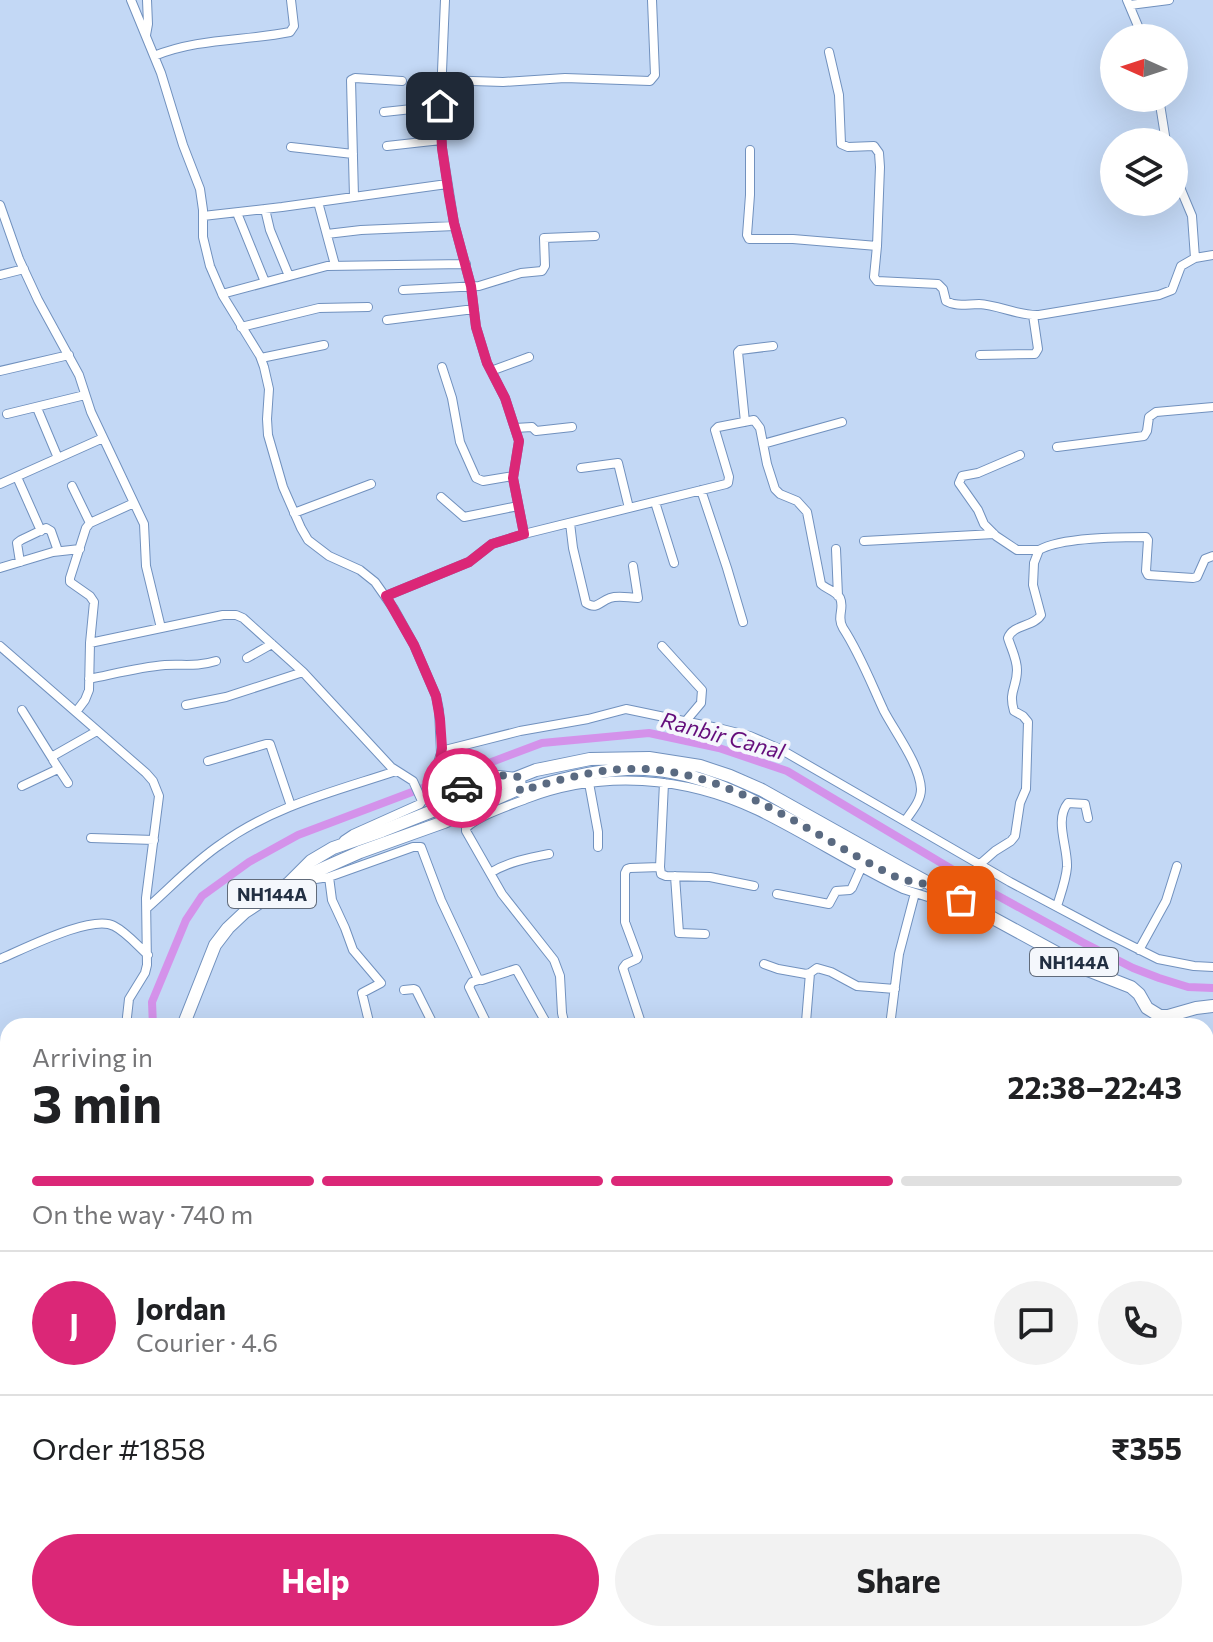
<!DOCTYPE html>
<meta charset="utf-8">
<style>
:root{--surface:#fff;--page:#f2f2f2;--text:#202124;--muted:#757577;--line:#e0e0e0;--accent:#db2777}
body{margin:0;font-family:Commissioner,sans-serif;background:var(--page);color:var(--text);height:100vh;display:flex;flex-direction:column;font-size:30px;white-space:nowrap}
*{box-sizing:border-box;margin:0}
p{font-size:26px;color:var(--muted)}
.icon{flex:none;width:44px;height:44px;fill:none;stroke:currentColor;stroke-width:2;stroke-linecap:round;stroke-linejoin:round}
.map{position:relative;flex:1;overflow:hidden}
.details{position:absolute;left:0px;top:1018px;width:1214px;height:624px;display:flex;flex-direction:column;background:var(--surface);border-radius:24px 24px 0 0;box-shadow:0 8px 32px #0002}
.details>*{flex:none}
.needle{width:52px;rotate:273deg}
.controls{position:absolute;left:1100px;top:24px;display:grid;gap:16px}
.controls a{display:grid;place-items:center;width:88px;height:88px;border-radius:50%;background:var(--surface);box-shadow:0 8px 32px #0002;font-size:40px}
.pin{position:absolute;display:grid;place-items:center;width:68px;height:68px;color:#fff;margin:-34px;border-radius:16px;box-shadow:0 4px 12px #0006}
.courier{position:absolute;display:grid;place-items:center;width:80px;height:80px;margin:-40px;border:6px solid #db2777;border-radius:50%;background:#fff;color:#222;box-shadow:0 2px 10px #0007}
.summary em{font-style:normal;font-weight:700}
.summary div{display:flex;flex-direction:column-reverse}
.summary{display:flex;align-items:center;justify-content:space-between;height:136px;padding:0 32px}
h1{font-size:52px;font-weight:700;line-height:60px}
.bar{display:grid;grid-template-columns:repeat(4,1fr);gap:12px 8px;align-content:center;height:96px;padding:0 32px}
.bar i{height:10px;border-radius:6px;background:var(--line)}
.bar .current{background:var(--accent)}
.bar p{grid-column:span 4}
.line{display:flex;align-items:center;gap:20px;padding:0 32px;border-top:2px solid var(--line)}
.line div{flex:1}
.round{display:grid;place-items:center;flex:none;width:84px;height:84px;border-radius:42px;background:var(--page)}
.action{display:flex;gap:16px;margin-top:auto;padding:16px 32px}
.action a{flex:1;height:92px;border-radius:48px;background:var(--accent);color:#fff;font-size:32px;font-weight:700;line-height:92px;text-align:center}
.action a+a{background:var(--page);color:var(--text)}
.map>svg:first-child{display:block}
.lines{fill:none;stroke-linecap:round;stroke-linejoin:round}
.canal{stroke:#d492ea;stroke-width:8}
.minor-casing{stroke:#7191be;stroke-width:10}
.primary-casing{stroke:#7191be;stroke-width:14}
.trunk-casing{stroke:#7191be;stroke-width:14}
.minor{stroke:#fff;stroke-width:8}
.primary{stroke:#fff;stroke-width:12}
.trunk{stroke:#fff;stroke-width:12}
.done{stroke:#5a6a81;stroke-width:8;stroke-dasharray:0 14.4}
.route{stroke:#db2777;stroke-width:10}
.labels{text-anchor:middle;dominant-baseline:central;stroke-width:8;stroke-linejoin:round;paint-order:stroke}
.shield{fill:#f4f7fc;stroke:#616b7a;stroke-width:2}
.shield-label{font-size:18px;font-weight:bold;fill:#222f42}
.water-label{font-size:22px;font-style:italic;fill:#640d7b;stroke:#f4f7fc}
</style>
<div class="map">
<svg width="1213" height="1642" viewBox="0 0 1213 1642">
<rect width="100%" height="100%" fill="#c3d8f5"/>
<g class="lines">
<path class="canal" d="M 153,1026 L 152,1002 L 186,920 L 202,896 L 249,862 L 298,835 L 542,743 L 649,733 L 719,748 L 787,771 L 980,886 L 1082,942 L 1133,968 L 1159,978 L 1188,987 L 1213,988
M 0,1570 L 8,1569"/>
<g class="minor-casing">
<path id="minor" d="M 131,0 L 161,73 L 183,145 L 200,189 L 203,210 L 203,237 L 210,266 L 223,296 L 260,356 L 264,367 L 269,389 L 267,419 L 268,435 L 283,487 L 301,528 L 308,540 L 329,556 L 360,570 L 375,582 L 394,609 L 414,645 L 436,696 L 439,710 L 441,753 L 435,773 L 443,793 L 446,794 L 499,775 L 516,777
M 1127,0 L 1143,38
M 1130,5 L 1169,0
M 146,35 L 148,24 L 147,0
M 829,52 L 839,95 L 841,144 L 848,147 L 874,146 L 879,153 L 880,167 L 877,246
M 154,56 C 198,38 245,41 290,32 L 294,26 L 291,0
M 442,80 L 503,82 L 565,78 L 650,81 L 655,75 L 652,0
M 1159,98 L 1166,142
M 384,112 L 440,106
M 387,146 L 441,140
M 291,147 L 353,154
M 750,150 L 750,195 L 747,235 L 749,239 L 793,239 L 877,246 L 874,277 L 877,281 L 938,284 L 943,289 L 946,301 C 956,307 967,304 979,304 C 999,305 1018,316 1039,315 L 1159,295 L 1172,290 L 1181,266 L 1195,258
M 1174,173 L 1192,216 L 1195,258 L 1213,255
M 354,197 L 351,80 L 355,78 L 402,81
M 318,202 L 335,265
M 0,205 L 19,259 L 38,300 L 79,375 L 91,412 L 144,524 L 146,566 L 161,628
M 265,209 L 270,230 L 289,276
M 237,213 L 265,282
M 203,216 L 282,207 L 447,184
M 327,234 L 361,230 L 455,226
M 0,275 L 24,269
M 403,290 L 479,286 L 521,273 L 542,271 L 545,266 L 544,238 L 595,236
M 222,294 L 327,266 L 466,264
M 387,320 L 474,309
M 241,327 L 319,308 L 368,307
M 980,355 L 1035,354 L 1038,349 L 1033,315
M 261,358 L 324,345
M 442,367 L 452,398 L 460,442 L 476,478 L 483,481 L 513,476
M 0,371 L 69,355
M 491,371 L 529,357
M 37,408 L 58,458
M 7,414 L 85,395
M 745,422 L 738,352 L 740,350 L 773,346
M 515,428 L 532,427 L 536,431 L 572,427
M 763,444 L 842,422
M 1057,447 L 1144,436 L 1147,431 L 1149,417 L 1156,412 L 1213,407
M 1020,455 L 978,473 L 962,476 L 959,483 L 978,510 L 984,524 L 996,536 L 1017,550 L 1039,550
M 581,468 L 618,463 L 629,508
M 17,477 L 41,531
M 0,484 L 103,438
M 72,486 L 90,523
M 701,490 L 727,568 L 743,622
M 441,497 L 464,517 L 518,506
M 655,502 L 674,563
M 294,513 L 371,484
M 570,523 L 573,548 L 586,603 C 597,610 599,602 610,598 C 619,595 629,598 638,598 L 633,566
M 524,534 L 726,484 L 728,483 L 729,477 L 715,430 L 718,427 L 754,420 L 760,428 L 767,464 L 775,489 L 780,494 L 797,501 L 807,512 L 821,584 C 826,589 836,591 840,598 C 845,608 836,617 843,628 C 860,654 871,683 884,711 C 895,732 920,765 921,789 C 921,801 912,811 905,821
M 864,541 L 994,534
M 836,549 L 838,596
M 20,562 L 17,543 L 21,540 L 46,528 L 51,531 L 58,551
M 0,568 L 53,552 L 80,549
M 386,596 L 469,562 L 492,544 L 524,534 L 513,478 L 519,441 L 505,398 L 487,363 L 476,327 L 471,286 L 454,223 L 442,148 L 440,119 L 445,0
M 90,643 L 223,615 L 236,615 L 243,618 L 303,672 L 391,767 L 413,781 L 422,801 L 420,804 L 353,834 L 344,840
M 0,646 L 146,773 L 153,781 L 159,796 L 146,898 L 147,965 L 145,973 L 129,999 L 126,1026
M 662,646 L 702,690 L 701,703 L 685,722
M 247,658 L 272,644
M 89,679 C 114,674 140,667 165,665 C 185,664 196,667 216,661
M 186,705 L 226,697 L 303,672
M 22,710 L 52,758
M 76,712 L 85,700 L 89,690 L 90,643 L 94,602 L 90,596 L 70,582 L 70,578 L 86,528 L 90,523 L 134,503
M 441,751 L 520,731 L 588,719 L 626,709 L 722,729 L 750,736 L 780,749 L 1010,882 L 1106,933 L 1158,959 L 1194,966 L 1213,967
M 208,761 L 266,744 L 270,744 L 291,806
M 68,783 L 53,760 L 53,756 L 97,731
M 589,783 L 598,832 L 598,847
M 664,783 L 660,867 L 661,874 L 666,876 L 710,877 L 754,886
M 22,786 L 58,769
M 91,838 L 154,840
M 979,865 L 995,851 L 1011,841 L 1015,836 L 1020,803 L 1026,789 L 1028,722 L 1023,716 L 1014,711 C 1008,691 1017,688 1017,670 C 1017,659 1011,648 1008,638 C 1013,624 1034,627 1041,615 L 1033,585 L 1034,563 L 1039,550 C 1061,537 1120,537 1146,537 L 1148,540 L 1146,571 L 1148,575 L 1193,578 L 1197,577 L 1205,559 L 1213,556
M 490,873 C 508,862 528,858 549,854
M 675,876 L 679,933 L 705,934
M 329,877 L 332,900 L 345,928 L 353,950 L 381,983 L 362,993 L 370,1026
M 302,881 L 329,877 L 413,847 L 421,847 L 441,900 L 478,979 L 482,980 L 516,969 L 548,1026
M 777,894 L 829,904 L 836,891 L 850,890 L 852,888 L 861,868
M 1057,906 C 1061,893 1066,880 1067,867 C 1068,847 1054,820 1068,803 L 1085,804 L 1088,818
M 147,908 C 171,887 194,862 221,844 C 273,806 336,791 396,771
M 1139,950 L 1166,901 L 1177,866
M 0,959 C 24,949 92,914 114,926 C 126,932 137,945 148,955
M 764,964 L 778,969 L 806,974 L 810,973 L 817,968 L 831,972 L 857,986 L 895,989
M 479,980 L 472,982 L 469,987 L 488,1026
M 404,990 L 414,989 L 416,990 L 434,1026
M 806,1022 L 810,973
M 565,1026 L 562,1013 L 560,976 L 554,960 L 502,894 L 466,831 L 466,828 C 479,815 509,806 526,799 C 601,770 685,776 758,811 C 807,835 853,865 903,889 L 928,897 L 958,900
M 642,1026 L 623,968 L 626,964 L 637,959 L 638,957 L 625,922 L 625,873 L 627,869 L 630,868 L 660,867
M 890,1026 L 899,954 L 915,893
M 0,1293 L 8,1294
M 0,1521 L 8,1521
M 0,1558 L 8,1556
M 1206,1627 L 1213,1621
M 871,1634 L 873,1642
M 198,1640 L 217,1634
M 337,1642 L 349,1634
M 1183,1642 L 1195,1634"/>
</g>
<g class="primary-casing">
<path id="primary" d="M 290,883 L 360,852 L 444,822 L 520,788"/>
</g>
<g class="trunk-casing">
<path id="trunk" d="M 519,777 L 520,791 C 556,781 590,771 627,769 C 688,766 742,794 794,822 C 828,840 862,859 896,877 L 920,883
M 183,1026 L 215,945 L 228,928 L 245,912 L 289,883 L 311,861 L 333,848 L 382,831 L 536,770 L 590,759 L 649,758 L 700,766 L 730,776 L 762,790 L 903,869 L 1090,971 L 1131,987 L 1139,994 L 1147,1008 L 1160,1016 L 1168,1016 L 1196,1008 L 1213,1006
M 0,1592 L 8,1591"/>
</g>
<use href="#minor" class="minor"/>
<use href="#primary" class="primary"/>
<use href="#trunk" class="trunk"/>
</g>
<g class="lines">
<path class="done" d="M 462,788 L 499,775 L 519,777 L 520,791 C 556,781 590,770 628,769 C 724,765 809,834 892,875 C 905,882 920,882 933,886 C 943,889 952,896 961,900"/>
<path class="route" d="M 440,106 L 442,148 L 449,195 L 454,223 L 471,286 L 476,327 L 487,363 L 505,398 L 519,441 L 513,478 L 524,534 L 492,544 L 469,562 L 386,596 L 414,645 L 436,696 L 440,719 L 442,748 L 440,760 L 435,773 L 441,791 L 446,794 L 462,788"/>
</g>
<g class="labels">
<g class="shield">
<rect x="228" y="880" width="88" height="28" rx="6"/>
<rect x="1030" y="948" width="88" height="28" rx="6"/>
</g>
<g class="shield-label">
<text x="272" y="894">NH144A</text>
<text x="1074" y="962">NH144A</text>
</g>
<g class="water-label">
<text transform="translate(723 735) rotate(15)">Ranbir Canal</text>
</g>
</g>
</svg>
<div class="controls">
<a><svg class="needle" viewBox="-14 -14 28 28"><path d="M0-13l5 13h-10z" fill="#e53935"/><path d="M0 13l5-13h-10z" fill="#757577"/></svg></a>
<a><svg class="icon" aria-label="layers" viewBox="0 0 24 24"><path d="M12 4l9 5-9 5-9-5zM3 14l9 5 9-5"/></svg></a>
</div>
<div class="pin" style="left:961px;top:900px;background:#ea580c"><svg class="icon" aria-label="bag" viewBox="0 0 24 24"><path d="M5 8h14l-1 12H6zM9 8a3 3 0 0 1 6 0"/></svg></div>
<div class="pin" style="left:440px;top:106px;background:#1f2937"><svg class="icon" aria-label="home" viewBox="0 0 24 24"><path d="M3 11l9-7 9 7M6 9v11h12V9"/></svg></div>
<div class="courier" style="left:462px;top:788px"><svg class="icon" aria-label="car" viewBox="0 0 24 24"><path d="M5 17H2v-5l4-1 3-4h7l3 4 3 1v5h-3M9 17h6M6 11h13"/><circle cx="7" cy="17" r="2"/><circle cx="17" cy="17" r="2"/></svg></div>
<section class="details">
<div class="summary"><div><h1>3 min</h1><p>Arriving in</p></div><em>22:38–22:43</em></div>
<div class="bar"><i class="current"></i><i class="current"></i><i class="current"></i><i></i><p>On the way · 740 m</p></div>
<div class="line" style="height:144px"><b class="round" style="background:var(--accent);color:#fff">J</b><div><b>Jordan</b><p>Courier · 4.6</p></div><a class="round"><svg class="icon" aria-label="chat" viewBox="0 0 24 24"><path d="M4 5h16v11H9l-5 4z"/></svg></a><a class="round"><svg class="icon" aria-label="phone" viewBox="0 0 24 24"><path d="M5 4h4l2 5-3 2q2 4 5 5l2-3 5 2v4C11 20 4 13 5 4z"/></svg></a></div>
<div class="line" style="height:104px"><div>Order #1858</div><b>₹355</b></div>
<div class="action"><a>Help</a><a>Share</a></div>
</section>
</div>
